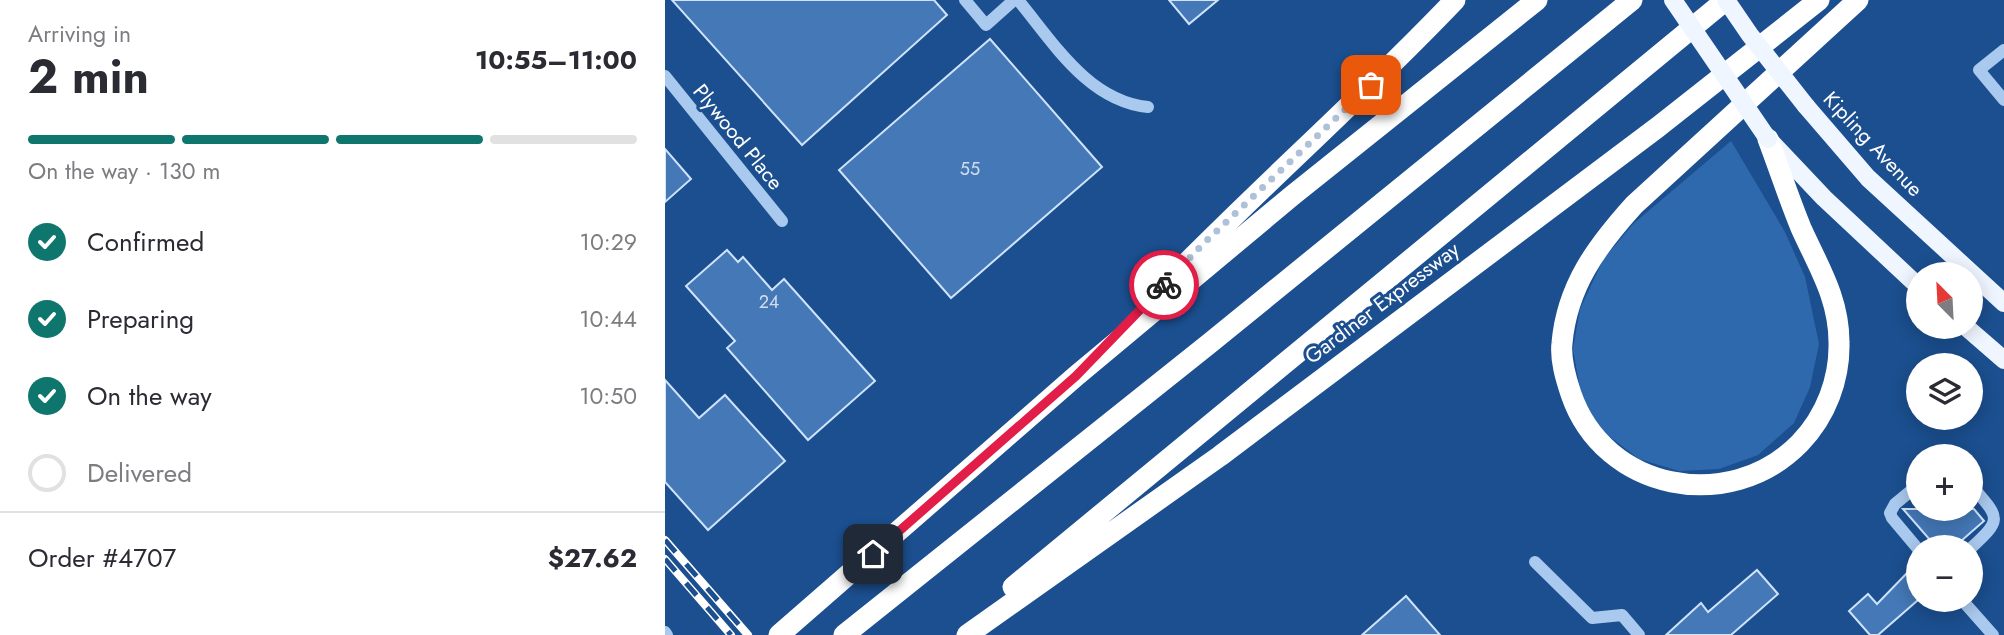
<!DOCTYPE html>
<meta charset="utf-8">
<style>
:root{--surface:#fff;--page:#f7f7f7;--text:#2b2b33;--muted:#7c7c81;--line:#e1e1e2;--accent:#0f766e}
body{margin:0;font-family:Jost,sans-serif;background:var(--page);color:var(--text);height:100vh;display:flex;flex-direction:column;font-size:26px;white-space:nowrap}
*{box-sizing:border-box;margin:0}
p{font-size:23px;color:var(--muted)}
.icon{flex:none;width:38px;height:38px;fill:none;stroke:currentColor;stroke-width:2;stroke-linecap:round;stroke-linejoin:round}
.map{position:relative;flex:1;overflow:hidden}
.drawer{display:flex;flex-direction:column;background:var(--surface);width:665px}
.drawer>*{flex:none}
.needle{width:46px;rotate:336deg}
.tools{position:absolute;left:1241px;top:262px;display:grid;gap:14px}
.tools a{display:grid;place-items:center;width:77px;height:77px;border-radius:50%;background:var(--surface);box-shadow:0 4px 18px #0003;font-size:35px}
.pin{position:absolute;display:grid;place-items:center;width:60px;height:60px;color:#fff;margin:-30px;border-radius:14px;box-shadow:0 4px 10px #0006}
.courier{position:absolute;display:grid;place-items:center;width:70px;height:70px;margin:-35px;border:5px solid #e11d48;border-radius:50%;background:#fff;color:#222;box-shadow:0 2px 9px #0007}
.summary em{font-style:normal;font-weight:700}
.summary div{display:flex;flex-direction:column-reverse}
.summary{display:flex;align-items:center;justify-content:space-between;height:119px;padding:0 28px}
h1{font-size:46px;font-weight:700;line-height:52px}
.bar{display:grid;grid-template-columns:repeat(4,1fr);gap:10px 7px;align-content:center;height:84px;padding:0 28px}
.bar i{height:9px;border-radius:5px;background:var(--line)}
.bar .on{background:var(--accent)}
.bar p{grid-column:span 4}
.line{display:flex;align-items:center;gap:18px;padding:0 28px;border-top:2px solid var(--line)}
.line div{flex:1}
ol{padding:0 28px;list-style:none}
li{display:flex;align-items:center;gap:21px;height:77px}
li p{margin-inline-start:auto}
li .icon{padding:7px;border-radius:50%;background:var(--accent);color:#fff;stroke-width:4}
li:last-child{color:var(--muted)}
li i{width:38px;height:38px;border:4px solid var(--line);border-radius:50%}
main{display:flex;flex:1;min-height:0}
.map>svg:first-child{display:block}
.green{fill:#2e69ad}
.building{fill:#4478b7;stroke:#cfe3fa;stroke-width:2}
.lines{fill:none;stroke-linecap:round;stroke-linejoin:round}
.minor{stroke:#a9c9ee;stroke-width:12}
.major{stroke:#f0f6ff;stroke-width:18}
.highway{stroke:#fff;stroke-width:21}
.rail-casing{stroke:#fff;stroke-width:8}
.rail{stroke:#1b4f8f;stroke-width:5;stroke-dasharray:16;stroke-linecap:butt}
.major-bridge{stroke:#f0f6ff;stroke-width:18}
.done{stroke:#afc1d8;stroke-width:7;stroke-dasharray:0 12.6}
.route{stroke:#e11d48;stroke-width:9}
.labels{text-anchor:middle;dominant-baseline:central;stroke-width:6;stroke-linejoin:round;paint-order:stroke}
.number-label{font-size:18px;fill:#d0dded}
.street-label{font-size:21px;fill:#fff;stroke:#1b4f8f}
</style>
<main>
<section class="drawer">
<div class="summary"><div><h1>2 min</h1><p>Arriving in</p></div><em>10:55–11:00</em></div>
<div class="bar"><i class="on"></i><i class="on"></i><i class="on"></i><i></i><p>On the way · 130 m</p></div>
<ol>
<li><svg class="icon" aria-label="check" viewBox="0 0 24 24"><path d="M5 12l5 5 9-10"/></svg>Confirmed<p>10:29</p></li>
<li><svg class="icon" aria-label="check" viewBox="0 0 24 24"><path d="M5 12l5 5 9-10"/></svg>Preparing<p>10:44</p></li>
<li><svg class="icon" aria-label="check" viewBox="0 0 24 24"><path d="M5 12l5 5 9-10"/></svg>On the way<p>10:50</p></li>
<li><i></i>Delivered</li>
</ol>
<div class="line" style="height:91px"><div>Order #4707</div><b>$27.62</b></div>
</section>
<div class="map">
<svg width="1339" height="635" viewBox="0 0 1339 635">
<rect width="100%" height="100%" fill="#1b4f8f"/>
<path class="green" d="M 1066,141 L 1120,232 L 1140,277 L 1154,344 L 1145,387 L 1129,423 L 1093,455 L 1054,469 L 1014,471 L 974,459 L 936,430 L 917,400 L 908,349 L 915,309 L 938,260 L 968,224 Z"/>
<path class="building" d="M 7,0 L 269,0 L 282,15 L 137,145 Z
M 504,0 L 553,0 L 524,24 Z
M 325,39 L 437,167 L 286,298 L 174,170 Z
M 0,149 L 26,179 L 0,202 Z
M 62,250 L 73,262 L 78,257 L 107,290 L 119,279 L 210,381 L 143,440 L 62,348 L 70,341 L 21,286 Z
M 0,380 L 34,418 L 60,395 L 120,461 L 43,530 L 0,482 Z
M 1238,509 L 1309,509 L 1319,521 L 1288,548 L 1272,548 Z
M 1092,570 L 1113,594 L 1066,635 L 1001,635 L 1036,603 L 1043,612 Z
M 1242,573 L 1253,585 L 1253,600 L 1213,635 L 1205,635 L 1184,611 L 1203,594 L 1212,604 Z
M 741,596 L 775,635 L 697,635 Z"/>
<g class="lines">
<path class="minor" d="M 300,0 L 321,25 L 349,0
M 353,0 C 388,42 423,101 483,107
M 1339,50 L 1314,70 L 1339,100
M 0,76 L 117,221
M 1253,485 L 1230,504 L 1225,513 L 1227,518 L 1253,549
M 1306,485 C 1334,518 1339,518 1306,548
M 870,562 L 927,618 L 957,615 L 974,635
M 1297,600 L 1328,635
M 0,632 L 2,635"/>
<path class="major" d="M 1141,106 L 1203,178 L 1339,303
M 1105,141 L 1159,198 L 1253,286
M 1301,327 L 1339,360"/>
<path class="highway" d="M 1103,139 C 1114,168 1124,199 1136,228 C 1153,266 1174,298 1174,342 C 1175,379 1161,416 1135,443 C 1065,515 939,491 906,394 C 901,379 895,360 897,343 C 902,286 932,246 969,205 L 1193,0
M 487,298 C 585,196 692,103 790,0
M 348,587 L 1061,0
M 114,635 L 411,376 L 628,195 L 872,0
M 179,635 L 545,343 L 967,0
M 302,635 L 555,456 L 993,127 L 1154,0"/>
<g class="rail-casing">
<path id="rail" d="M 0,540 L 83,635
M 0,559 L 66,635"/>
</g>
<use href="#rail" class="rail"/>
<path class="major-bridge" d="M 1008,0 L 1103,139
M 1061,0 L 1085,35 L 1141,106"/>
</g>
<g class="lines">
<path class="done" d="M 499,285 L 538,244 L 706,85"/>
<path class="route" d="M 208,554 L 411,376 L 499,285"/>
</g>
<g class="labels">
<g class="number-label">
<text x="305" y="169">55</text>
<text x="104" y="302">24</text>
</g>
<g class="street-label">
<text transform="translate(73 137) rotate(51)">Plywood Place</text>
<text transform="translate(1208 144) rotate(47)">Kipling Avenue</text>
<text transform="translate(717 303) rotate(-37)">Gardiner Expressway</text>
</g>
</g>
</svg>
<div class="tools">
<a><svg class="needle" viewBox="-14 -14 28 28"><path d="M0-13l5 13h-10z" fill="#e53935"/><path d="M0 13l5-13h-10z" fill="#7c7c81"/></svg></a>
<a><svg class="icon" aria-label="layers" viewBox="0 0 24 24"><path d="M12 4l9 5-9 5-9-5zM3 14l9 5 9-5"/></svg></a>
<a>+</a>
<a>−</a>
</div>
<div class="pin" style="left:706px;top:85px;background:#ea580c"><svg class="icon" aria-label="bag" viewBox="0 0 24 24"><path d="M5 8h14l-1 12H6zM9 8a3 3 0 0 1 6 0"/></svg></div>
<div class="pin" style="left:208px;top:554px;background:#1f2937"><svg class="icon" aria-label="home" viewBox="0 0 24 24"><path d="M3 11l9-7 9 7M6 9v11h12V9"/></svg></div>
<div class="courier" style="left:499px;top:285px"><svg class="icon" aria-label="bike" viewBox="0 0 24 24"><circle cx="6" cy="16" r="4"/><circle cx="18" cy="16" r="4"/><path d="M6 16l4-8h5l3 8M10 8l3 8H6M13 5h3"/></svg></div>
</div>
</main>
